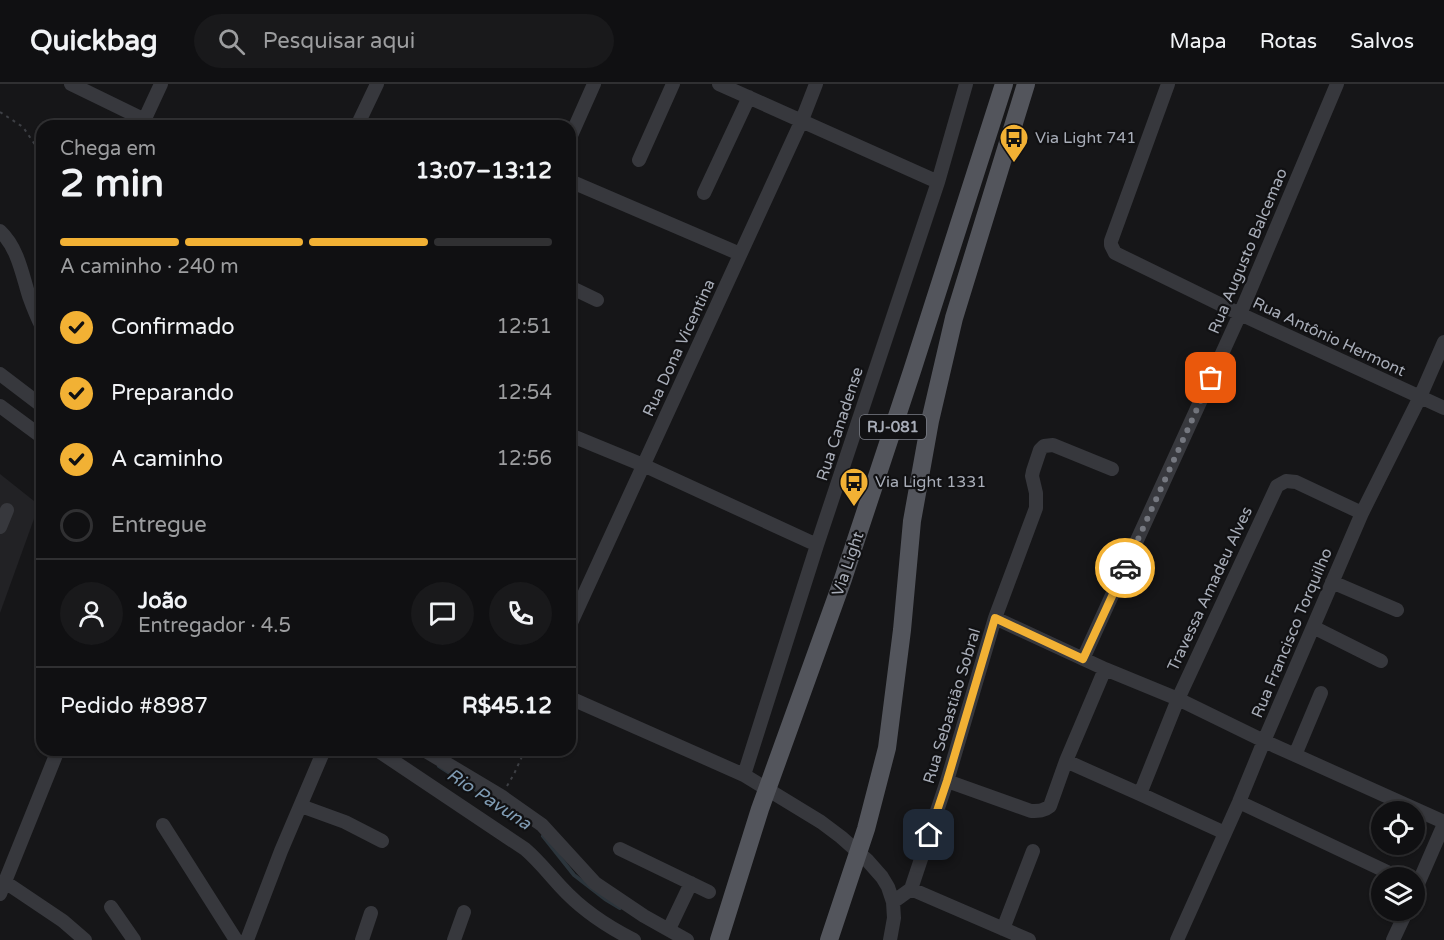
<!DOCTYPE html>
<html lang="pt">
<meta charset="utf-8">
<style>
:root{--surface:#101012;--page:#19191b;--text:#f1f3f6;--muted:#9c9d9f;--line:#303032;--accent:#f2b134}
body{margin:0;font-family:"Varela Round",sans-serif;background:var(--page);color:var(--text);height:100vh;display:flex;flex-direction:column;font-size:22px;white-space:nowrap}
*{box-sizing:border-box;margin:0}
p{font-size:20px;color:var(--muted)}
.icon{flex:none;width:33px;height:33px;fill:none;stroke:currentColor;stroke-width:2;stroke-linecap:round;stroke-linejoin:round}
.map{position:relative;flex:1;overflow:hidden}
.drawer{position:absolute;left:36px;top:36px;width:540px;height:636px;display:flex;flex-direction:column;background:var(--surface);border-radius:18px;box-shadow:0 2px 4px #0004,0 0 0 2px var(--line)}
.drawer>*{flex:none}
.controls{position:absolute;left:1371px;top:717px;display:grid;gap:12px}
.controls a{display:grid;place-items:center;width:54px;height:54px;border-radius:50%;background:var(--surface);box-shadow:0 2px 4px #0004,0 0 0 2px var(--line);font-size:30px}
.pin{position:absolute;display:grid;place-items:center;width:51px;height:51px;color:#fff;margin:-26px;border-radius:12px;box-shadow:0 3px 9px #0006}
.courier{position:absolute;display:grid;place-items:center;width:60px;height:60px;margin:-30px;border:4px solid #f2b134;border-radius:50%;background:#fff;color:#222;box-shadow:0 2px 8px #0007}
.head em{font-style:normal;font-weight:700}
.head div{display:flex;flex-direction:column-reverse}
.head{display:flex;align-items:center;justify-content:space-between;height:102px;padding:0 24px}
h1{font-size:39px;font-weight:700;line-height:45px}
.bar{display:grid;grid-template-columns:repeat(4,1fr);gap:9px 6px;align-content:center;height:72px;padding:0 24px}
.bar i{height:8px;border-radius:4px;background:var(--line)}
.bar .active{background:var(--accent)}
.bar p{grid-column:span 4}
.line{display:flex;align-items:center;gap:15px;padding:0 24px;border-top:2px solid var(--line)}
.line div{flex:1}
.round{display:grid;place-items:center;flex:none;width:63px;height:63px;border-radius:32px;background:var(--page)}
ol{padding:0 24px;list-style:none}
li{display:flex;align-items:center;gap:18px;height:66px}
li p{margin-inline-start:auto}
li .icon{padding:6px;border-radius:50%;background:var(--accent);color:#111;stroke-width:4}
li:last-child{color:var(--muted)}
li i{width:33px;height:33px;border:3px solid var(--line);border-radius:50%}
header{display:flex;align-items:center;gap:36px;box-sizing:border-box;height:84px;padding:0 30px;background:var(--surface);border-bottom:2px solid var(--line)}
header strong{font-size:28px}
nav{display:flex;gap:33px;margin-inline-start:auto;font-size:21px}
.search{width:420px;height:54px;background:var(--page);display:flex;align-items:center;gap:15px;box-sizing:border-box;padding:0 21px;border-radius:33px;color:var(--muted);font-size:22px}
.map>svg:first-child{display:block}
.built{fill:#222225}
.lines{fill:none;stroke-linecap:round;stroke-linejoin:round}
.stream{stroke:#2c353c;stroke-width:4}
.path{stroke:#3d3f44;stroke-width:2;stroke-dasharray:3 4.5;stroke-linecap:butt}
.minor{stroke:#37383d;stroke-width:14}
.major{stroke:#53555c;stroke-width:18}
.done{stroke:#757880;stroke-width:6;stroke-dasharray:0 10.8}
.route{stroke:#f2b134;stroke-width:8}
.labels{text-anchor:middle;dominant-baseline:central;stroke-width:4.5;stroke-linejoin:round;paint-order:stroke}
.shield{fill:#111113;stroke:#7b7e86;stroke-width:1.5}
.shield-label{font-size:15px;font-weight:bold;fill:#a8adb8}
.poi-label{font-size:16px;fill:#a8adb8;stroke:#111113;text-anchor:start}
.street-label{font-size:16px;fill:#a8adb8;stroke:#111113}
.water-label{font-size:18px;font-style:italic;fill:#7f9bb3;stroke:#111113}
</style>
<header>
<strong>Quickbag</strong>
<div class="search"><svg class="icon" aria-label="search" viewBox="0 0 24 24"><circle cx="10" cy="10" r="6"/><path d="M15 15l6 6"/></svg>Pesquisar aqui</div>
<nav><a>Mapa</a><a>Rotas</a><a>Salvos</a></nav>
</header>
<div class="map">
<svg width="1444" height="856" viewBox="0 0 1444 856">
<rect width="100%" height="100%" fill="#161618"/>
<path class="built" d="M 0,390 L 39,421 L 0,529 Z"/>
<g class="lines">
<path class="stream" d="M 413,666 L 422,672
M 439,682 L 526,738
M 543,752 L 574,791 L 605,815 L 620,824"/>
<path class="path" d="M 0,28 L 23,43 L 42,71
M 507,702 L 514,690 L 525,666"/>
<path class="minor" d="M 71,0 L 145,36
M 719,0 L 938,98
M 1168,0 L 1111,157 L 1111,161 L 1115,169 L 1240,230 L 1444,324
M 142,41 L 161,0
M 357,42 L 377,0
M 570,54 L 594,0
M 639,76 L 673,0
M 570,97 L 740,170
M 704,109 L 749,13
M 0,147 C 18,164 22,190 29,212 C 33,223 37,233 42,243
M 570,203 L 597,216
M 0,290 L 42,322
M 0,322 L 42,353
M 570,351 L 643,381 L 817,461
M 0,443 L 7,426
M 1332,498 L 1397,526
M 995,534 L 1105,585 L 1178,615 L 1264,657 L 1444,738
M 570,541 L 802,36 L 816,0
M 1313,543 L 1381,577
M 1083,575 L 1240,230 L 1337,0
M 570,614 L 744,691 L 821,738 L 841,753 L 867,776 L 882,793 L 888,803 L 893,818 L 894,834 L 890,856
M 377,666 L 525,765 C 538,776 549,790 561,803 C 582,826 606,842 634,856
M 424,666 L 501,712 L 542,741 L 595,799 L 644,832 L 687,856
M 1295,671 L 1321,609
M 1066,677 L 1140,710 L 1225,749
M 744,691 L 817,461 L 938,98 L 966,0
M 947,697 L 1031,727 C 1039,727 1044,727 1050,722 L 1066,677 L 1105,585
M 1140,710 L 1178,615 L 1277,402 L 1286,397 L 1296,398 L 1362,429
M 1239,718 L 1400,794
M 301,722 L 345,738 L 382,757
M 163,741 L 236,856
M 620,765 L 709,808
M 5,798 L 63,837 L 85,856
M 911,805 L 1029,856
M 1414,809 L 1444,740
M 0,810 L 58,666
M 893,818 L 911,805 L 947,697 L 995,534 L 1036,424 L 1036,409 L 1032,392 L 1033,387 L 1040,366 L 1044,362 L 1053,361 L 1112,385
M 111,823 L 134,856
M 669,845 L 691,799
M 1003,845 L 1033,767
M 247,856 L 281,767 L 324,666
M 362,856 L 371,829
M 454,856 L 464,828
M 1177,856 L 1239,718 L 1264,657 L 1362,429 L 1420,313 L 1444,258
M 1393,856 L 1407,826"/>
<path class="major" d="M 719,856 L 760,725 L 843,495 L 912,287 L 1004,0
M 829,856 L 866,745 L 887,664 L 902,546 L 912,437 L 930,337 L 954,234 L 1026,0"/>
</g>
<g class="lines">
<path class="done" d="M 1125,484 L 1211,294"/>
<path class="route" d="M 929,751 L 947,697 L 995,534 L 1083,575 L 1125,484"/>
</g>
<defs>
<g id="bus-pin" transform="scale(1.5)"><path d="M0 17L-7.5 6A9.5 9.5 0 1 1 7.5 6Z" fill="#f2b134" stroke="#111113"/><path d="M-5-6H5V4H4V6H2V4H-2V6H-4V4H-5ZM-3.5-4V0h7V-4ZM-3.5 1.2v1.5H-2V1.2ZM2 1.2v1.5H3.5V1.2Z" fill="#111"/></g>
</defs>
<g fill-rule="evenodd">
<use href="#bus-pin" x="1014" y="54"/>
<use href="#bus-pin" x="854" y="398"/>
</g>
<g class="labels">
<rect class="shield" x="860" y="331" width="66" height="24" rx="4.5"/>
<g class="shield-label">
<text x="893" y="343">RJ-081</text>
</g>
<g class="poi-label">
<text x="1035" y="54">Via Light 741</text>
<text x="875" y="398">Via Light 1331</text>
</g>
<g class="street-label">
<text transform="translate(1248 167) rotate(-67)">Rua Augusto Balcemao</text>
<text transform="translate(1329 253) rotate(25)">Rua Antônio Hermont</text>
<text transform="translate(679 264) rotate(-65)">Rua Dona Vicentina</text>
<text transform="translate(840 340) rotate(-72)">Rua Canadense</text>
<text transform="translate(848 480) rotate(-71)">Via Light</text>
<text transform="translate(1210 505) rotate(-65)">Travessa Amadeu Alves</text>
<text transform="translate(1292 549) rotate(-67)">Rua Francisco Torquilho</text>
<text transform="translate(952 622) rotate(-73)">Rua Sebastião Sobral</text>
</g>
<g class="water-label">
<text transform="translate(489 715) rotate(33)">Rio Pavuna</text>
</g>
</g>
</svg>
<div class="controls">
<a><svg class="icon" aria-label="locate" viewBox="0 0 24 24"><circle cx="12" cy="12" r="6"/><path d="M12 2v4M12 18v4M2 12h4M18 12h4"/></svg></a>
<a><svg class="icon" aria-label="layers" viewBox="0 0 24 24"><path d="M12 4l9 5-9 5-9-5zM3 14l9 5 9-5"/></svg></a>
</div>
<div class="pin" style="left:1211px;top:294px;background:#ea580c"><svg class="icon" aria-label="bag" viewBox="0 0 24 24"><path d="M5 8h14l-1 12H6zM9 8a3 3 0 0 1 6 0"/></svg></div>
<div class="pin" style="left:929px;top:751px;background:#1f2937"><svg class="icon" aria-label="home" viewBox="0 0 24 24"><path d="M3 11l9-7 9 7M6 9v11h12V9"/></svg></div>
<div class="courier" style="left:1125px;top:484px"><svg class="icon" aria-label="car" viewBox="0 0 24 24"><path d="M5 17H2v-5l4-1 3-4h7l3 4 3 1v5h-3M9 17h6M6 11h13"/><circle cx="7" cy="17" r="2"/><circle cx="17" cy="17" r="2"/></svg></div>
<section class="drawer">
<div class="head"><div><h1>2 min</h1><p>Chega em</p></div><em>13:07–13:12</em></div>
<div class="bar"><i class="active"></i><i class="active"></i><i class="active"></i><i></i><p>A caminho · 240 m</p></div>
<ol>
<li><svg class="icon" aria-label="check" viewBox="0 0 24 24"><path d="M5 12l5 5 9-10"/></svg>Confirmado<p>12:51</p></li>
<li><svg class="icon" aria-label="check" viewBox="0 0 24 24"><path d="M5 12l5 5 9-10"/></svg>Preparando<p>12:54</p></li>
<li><svg class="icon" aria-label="check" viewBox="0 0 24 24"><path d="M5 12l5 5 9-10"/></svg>A caminho<p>12:56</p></li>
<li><i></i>Entregue</li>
</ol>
<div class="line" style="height:108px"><a class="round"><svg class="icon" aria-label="person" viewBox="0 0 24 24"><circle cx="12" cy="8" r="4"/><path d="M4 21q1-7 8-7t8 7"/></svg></a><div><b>João</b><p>Entregador · 4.5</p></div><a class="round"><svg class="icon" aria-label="chat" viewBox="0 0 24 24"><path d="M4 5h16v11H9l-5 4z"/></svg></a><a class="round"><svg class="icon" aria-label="phone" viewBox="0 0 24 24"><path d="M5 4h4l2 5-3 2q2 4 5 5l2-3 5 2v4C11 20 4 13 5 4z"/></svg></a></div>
<div class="line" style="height:78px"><div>Pedido #8987</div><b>R$45.12</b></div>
</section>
</div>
